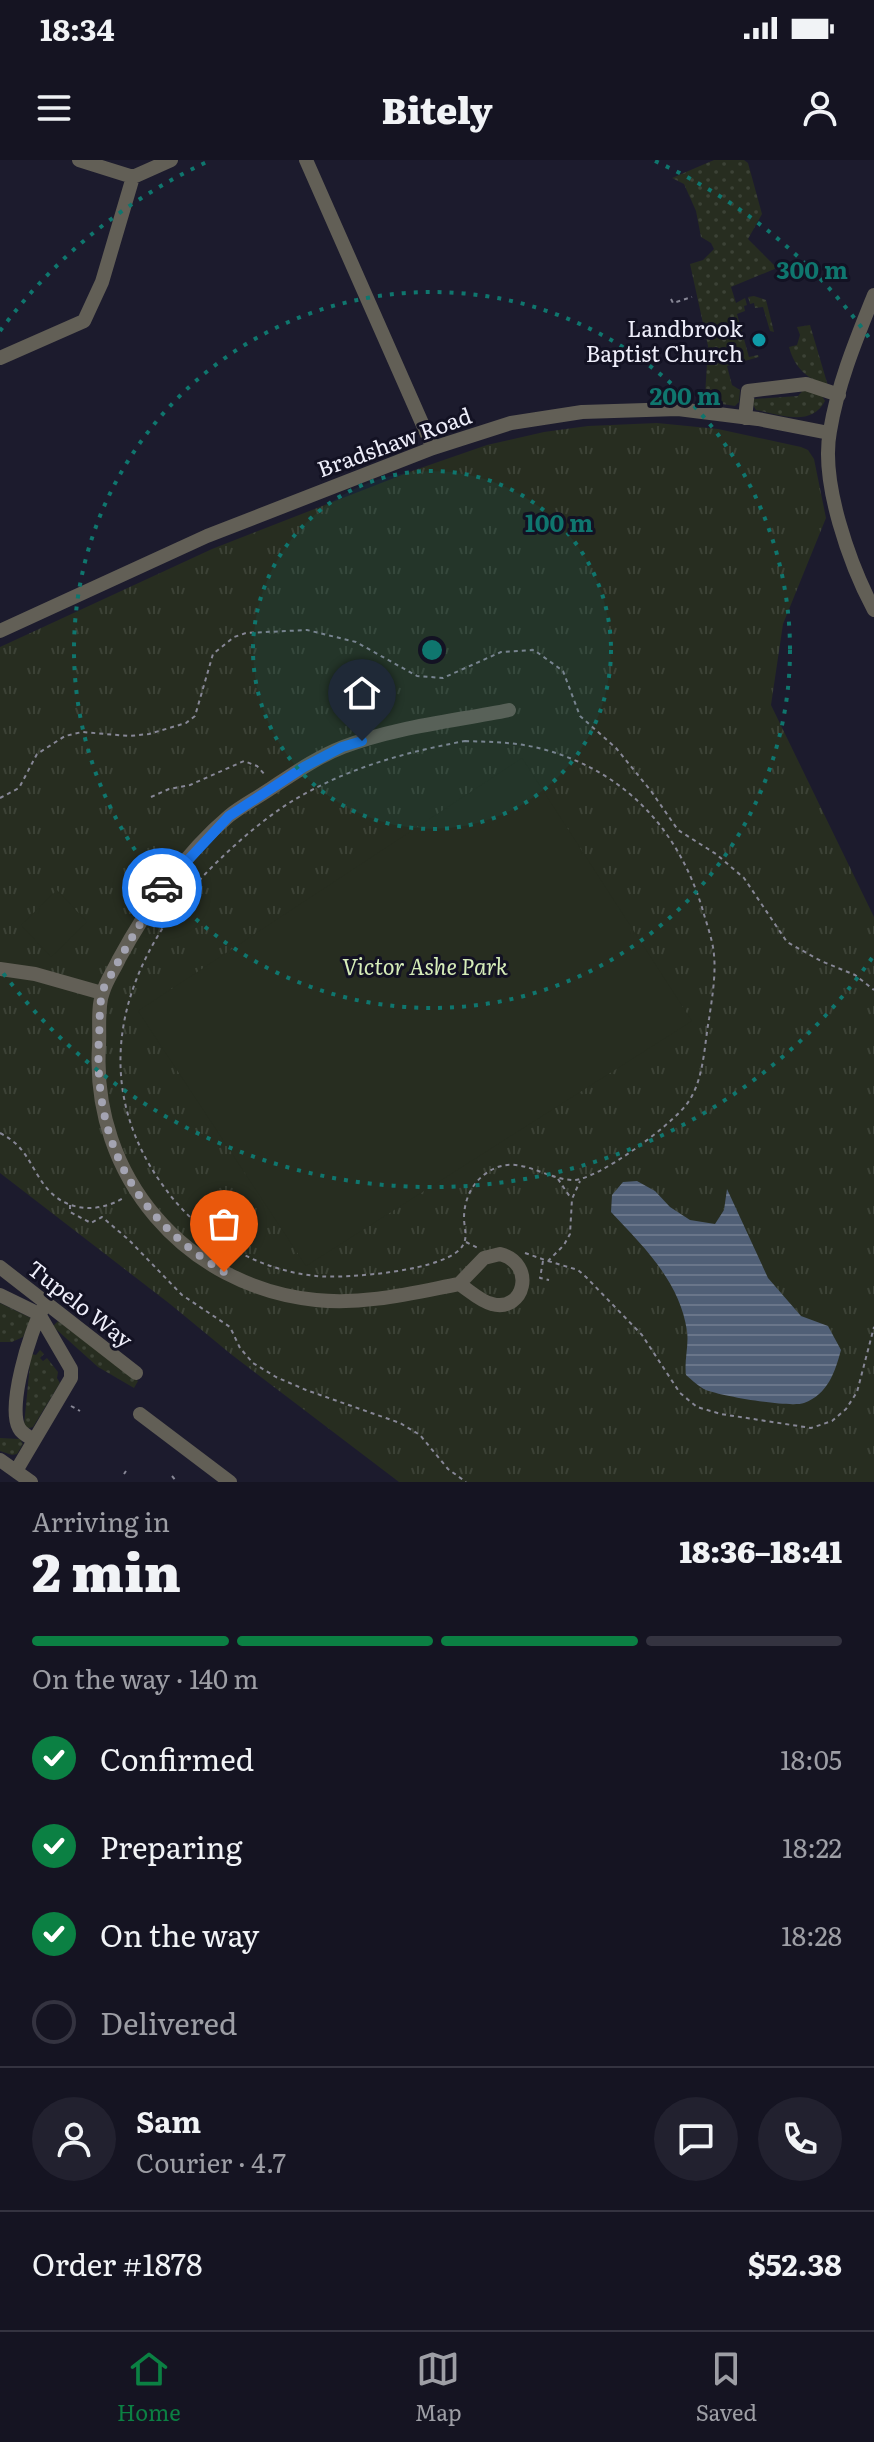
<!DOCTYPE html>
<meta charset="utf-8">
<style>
:root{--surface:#151422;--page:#22212f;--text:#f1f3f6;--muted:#9d9ea5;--line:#343340;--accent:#0b8043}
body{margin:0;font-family:Literata,serif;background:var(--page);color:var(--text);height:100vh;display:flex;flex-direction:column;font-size:30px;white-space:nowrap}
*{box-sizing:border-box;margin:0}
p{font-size:26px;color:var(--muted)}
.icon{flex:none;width:44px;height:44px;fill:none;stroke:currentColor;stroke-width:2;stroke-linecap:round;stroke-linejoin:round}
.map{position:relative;height:1322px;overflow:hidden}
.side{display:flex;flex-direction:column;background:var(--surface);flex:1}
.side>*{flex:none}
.pin{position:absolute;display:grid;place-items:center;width:68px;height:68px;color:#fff;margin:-82px -34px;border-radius:50% 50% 50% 0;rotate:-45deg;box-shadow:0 0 8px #0007}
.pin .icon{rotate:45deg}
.courier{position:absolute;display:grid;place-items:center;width:80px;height:80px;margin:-40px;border:6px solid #1a73e8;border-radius:50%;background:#fff;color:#222;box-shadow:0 2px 10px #0007}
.head em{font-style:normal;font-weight:800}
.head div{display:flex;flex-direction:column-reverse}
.head{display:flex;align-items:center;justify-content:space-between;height:136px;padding:0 32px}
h1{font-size:52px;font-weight:800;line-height:60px}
.bar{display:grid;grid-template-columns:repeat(4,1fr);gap:12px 8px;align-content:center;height:96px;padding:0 32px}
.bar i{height:10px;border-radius:6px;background:var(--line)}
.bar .active{background:var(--accent)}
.bar p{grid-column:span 4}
.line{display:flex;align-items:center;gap:20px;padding:0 32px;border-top:2px solid var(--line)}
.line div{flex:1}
.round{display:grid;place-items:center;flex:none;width:84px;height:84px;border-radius:42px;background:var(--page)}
ol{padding:0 32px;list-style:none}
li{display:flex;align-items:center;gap:24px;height:88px}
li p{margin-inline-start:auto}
li .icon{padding:8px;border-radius:50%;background:var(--accent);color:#fff;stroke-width:4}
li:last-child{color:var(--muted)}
li i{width:44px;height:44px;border:4px solid var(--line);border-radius:50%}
.status{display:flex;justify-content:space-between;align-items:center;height:56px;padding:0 40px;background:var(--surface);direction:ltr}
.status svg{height:22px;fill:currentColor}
header{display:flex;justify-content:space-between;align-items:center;height:104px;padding:0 32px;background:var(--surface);font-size:36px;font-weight:800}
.tab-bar{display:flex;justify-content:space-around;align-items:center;height:112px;border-top:2px solid var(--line);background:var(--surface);font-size:22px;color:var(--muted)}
.tab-bar a{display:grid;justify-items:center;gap:4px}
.tab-bar .active{color:var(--accent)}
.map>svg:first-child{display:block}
.grass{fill:url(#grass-dots)}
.park{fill:url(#park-tufts)}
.pitch{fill:#272d20}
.water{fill:url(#water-rules)}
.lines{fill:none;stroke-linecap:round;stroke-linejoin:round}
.path{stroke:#878796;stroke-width:2;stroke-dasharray:4 4;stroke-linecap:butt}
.minor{stroke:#625f56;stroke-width:14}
.done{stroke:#a4a4b2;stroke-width:8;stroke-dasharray:0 14.4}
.route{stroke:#1a73e8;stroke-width:10}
.ring{fill:none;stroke:#0f766e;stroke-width:4;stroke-dasharray:4 8}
.culture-dot{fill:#0f9aa8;stroke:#131223;stroke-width:3}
.labels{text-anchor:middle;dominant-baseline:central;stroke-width:6;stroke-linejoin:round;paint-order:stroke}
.poi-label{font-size:22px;fill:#eeeefa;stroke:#131223;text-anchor:end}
.street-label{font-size:22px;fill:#eeeefa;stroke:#131223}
.park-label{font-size:22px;font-style:italic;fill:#d6edb9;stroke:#131223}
.centre{fill:#0f766e;stroke:#131223;stroke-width:4}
.ring-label{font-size:24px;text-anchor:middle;font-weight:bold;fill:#0f766e;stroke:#131223;stroke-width:6;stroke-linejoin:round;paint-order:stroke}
</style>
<div class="status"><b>18:34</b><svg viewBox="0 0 49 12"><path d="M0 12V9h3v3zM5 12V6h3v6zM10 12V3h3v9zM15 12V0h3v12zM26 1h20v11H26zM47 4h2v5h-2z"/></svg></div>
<header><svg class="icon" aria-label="menu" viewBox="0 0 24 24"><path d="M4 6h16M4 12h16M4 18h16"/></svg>Bitely<svg class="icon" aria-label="person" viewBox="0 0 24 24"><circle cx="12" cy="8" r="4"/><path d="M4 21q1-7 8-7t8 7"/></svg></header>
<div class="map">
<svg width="874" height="1322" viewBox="0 0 874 1322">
<defs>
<pattern id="grass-dots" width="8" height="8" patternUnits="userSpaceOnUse" patternTransform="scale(2)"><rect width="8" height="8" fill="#272d20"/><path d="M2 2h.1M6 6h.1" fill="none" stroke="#3c4236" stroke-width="1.8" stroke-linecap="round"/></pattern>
<pattern id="park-tufts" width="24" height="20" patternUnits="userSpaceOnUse" patternTransform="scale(2)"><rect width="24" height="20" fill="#272d20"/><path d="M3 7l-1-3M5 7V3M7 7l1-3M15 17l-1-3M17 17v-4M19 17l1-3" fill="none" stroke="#3c4236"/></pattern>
<pattern id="water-rules" width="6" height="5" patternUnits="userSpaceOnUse" patternTransform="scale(2)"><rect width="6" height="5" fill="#505f76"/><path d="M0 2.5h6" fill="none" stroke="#6a768a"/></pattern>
</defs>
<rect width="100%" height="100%" fill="#1c1b2d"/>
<path class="grass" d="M 714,0 L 744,0 L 748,3 L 762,54 L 748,79 L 777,108 L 731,127 L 736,143 L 745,138 L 747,145 L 744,146 L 745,151 L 737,154 L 749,197 L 758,195 L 759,197 L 727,206 L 732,225 L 740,230 L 739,242 L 735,246 L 709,242 L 705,236 L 708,186 L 690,104 L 703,100 L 714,89 L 711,83 L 701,77 L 696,51 L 684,24 L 672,18 Z
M 754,136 L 766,140 L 774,172 L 770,171 L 763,147 L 755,148 L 754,143 L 750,144 L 748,137 Z
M 810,165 L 828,226 C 808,219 795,209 789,187 L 797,185 L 800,175 L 797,167 Z
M 805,228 L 822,236 L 825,241 C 811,268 779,254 756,250 L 753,245 L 754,239 L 798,236 Z
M 0,1143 L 31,1158 L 23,1177 L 12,1182 L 0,1182 Z
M 58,1161 L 138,1221 L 134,1228 L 98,1207 L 58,1171 L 53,1166 Z
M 40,1190 L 44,1194 L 40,1198 L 43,1201 L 47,1198 L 58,1212 L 57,1218 L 60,1223 L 33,1267 L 26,1269 L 24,1265 L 31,1194 L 36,1195 Z
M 0,1278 L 20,1279 L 23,1284 L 17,1294 L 12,1295 L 0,1291 Z"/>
<path class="park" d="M 657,263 L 718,269 L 801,287 L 808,290 L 814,299 L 826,358 L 783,464 L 771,545 L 874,757 L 874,1322 L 399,1322 L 232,1195 L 170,1144 L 0,1013 L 0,487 L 212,389 L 412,311 L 487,285 L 544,272 L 588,266 Z"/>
<path class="pitch" d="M 522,598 L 692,861 L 306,1106 L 138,851 Z
M 57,730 L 87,762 L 51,797 L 21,765 Z"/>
<path class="water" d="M 637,1021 L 655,1031 L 670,1047 L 690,1060 L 715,1064 L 724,1050 L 727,1029 L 768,1118 L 801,1156 L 828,1166 L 841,1190 C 835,1212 828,1234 804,1243 C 790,1248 721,1236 706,1230 C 699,1227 692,1220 686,1215 C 684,1200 689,1186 687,1171 C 680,1122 644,1087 611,1052 L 612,1035 L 623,1022 Z"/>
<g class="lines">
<path class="path" d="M 671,139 L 673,143 L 692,137
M 465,581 C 493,582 519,582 546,590 C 627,613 680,672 703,751 C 707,765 713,781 714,795 C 716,815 712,839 709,859 C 704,887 704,922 686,945 C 670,966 599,1019 574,1020 C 544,1020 518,992 488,1012 C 472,1022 464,1040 464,1058 C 464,1067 468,1077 463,1085 C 450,1111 344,1119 316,1116 C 256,1110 199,1076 164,1027 C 82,915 125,792 217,702 C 245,675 275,649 310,631 C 358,605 412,591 465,581 Z
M 151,637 L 169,629 L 190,625 L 244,601 L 257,606 L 266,616
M 0,638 L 19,628 L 37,594 L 65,576 L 82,572 L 129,576 L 149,574 L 186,563 L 195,556 L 213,494 L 234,477 L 246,473 L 307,470 L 356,482 L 417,516 L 443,518 L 501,492 L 534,490 L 563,511 L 580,556 L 616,588 L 651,631 L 678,670 L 716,694 L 744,718 L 787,782 L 821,801 L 855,815 L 874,830
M 0,973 C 27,987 28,1003 45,1026 C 65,1052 98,1054 125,1037
M 558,1019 L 570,1037
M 70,1045 L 70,1052 L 91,1063 L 102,1057 L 129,1080 L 182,1135 L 230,1167 L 240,1188 L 253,1203 L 276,1217 L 306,1230 L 400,1263 L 420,1275 L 448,1309 L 466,1322
M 466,1082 L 478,1088
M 525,1093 L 548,1101 L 564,1085 L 570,1074 L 572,1039 L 580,1021
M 543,1101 L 540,1118 L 549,1120
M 548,1101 L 578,1110 L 586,1117 L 642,1175 L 680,1233 L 697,1247 L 721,1254 L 811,1268 L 832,1261 L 846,1249 L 857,1232 L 874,1167
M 71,1246 L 80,1251
M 124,1314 L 126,1311
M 172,1316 L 177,1322"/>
<path class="minor" d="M 79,0 L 133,17 L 171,0
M 306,0 L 433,288
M 874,135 C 856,180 838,223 830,271 C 820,322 850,405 874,450
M 0,198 L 84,161 L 102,122 L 133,17
M 745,258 L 748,231 L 806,224 L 839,235
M 0,471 L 207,376 L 433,288 L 511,263 L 582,252 L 678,249 L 758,259 L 829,273
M 0,809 L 35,814 L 102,833
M 500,1094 C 537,1104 524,1153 492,1144 C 481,1142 469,1130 459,1124 L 484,1098 Z
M 0,1107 L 136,1213
M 459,1124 C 412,1133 365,1145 316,1140 C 186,1127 91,1016 99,886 C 100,869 97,847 103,832 C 106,821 114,810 119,799 C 146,749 185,693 229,656 C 241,646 257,638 270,629 C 293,614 317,597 343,587 C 395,567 454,561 509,550
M 0,1135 L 39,1154 L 71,1209 L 71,1218 L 16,1311
M 140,1254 L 230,1322
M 34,1280 C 29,1277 22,1274 19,1268 C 7,1247 30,1171 42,1150
M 0,1300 L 31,1322"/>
</g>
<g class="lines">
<path class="done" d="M 162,728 C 145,756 128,783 112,813 C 109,819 103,827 102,834 C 99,848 100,864 99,877 C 93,982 135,1058 224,1112"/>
<path class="route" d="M 162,728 L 229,656 L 304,607 L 342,587 L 362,581"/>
</g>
<circle cx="432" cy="490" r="179" fill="#0f766e" fill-opacity=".12"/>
<g class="ring">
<circle cx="432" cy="490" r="179"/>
<circle cx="432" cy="490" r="358"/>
<path d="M872 798A537 537 0 0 1 0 809M0 171A537 537 0 0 1 209 1M655 1A537 537 0 0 1 872 182"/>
</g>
<circle class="culture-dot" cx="759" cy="180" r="8"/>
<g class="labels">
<g class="poi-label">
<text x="743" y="167">Landbrook<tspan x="743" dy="25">Baptist Church</tspan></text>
</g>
<g class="street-label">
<text transform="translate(394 281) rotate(-20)">Bradshaw Road</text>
<text transform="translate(81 1143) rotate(38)">Tupelo Way</text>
</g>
<g class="park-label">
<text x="425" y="805">Victor Ashe Park</text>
</g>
</g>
<circle cx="432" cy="490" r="12" class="centre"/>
<g class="ring-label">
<text x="812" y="119">300 m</text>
<text x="685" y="245">200 m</text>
<text x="559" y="372">100 m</text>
</g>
</svg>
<div class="pin" style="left:224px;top:1112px;background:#ea580c"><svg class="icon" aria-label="bag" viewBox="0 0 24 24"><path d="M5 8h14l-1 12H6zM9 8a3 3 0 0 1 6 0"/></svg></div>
<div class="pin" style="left:362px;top:581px;background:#1f2937"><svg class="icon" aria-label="home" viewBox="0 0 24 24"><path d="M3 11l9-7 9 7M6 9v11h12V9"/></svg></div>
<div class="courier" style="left:162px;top:728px"><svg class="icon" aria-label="car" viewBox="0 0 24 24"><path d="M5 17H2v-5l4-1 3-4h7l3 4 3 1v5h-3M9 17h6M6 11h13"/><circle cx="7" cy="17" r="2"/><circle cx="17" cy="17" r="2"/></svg></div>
</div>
<section class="side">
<div class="head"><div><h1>2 min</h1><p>Arriving in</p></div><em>18:36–18:41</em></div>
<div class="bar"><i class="active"></i><i class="active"></i><i class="active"></i><i></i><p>On the way · 140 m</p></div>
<ol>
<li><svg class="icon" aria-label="check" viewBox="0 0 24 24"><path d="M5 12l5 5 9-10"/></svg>Confirmed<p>18:05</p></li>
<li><svg class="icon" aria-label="check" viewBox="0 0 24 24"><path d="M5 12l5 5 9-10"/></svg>Preparing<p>18:22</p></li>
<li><svg class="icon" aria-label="check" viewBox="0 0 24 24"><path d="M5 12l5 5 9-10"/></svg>On the way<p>18:28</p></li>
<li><i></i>Delivered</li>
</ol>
<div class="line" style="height:144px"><a class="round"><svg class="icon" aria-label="person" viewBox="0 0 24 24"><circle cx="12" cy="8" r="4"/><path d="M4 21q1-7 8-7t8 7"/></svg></a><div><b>Sam</b><p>Courier · 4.7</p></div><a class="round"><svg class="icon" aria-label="chat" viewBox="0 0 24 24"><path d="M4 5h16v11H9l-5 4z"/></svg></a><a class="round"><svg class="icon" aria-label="phone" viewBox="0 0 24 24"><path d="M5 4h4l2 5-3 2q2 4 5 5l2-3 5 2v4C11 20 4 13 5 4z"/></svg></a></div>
<div class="line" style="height:104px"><div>Order #1878</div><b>$52.38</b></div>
</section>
<nav class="tab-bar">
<a class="active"><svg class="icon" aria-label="home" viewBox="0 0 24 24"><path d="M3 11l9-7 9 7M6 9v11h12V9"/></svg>Home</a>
<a><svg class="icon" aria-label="map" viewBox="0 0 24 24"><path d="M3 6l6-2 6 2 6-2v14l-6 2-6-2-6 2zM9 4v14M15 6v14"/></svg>Map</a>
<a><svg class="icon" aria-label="saved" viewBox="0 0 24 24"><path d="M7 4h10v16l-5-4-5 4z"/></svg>Saved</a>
</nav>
